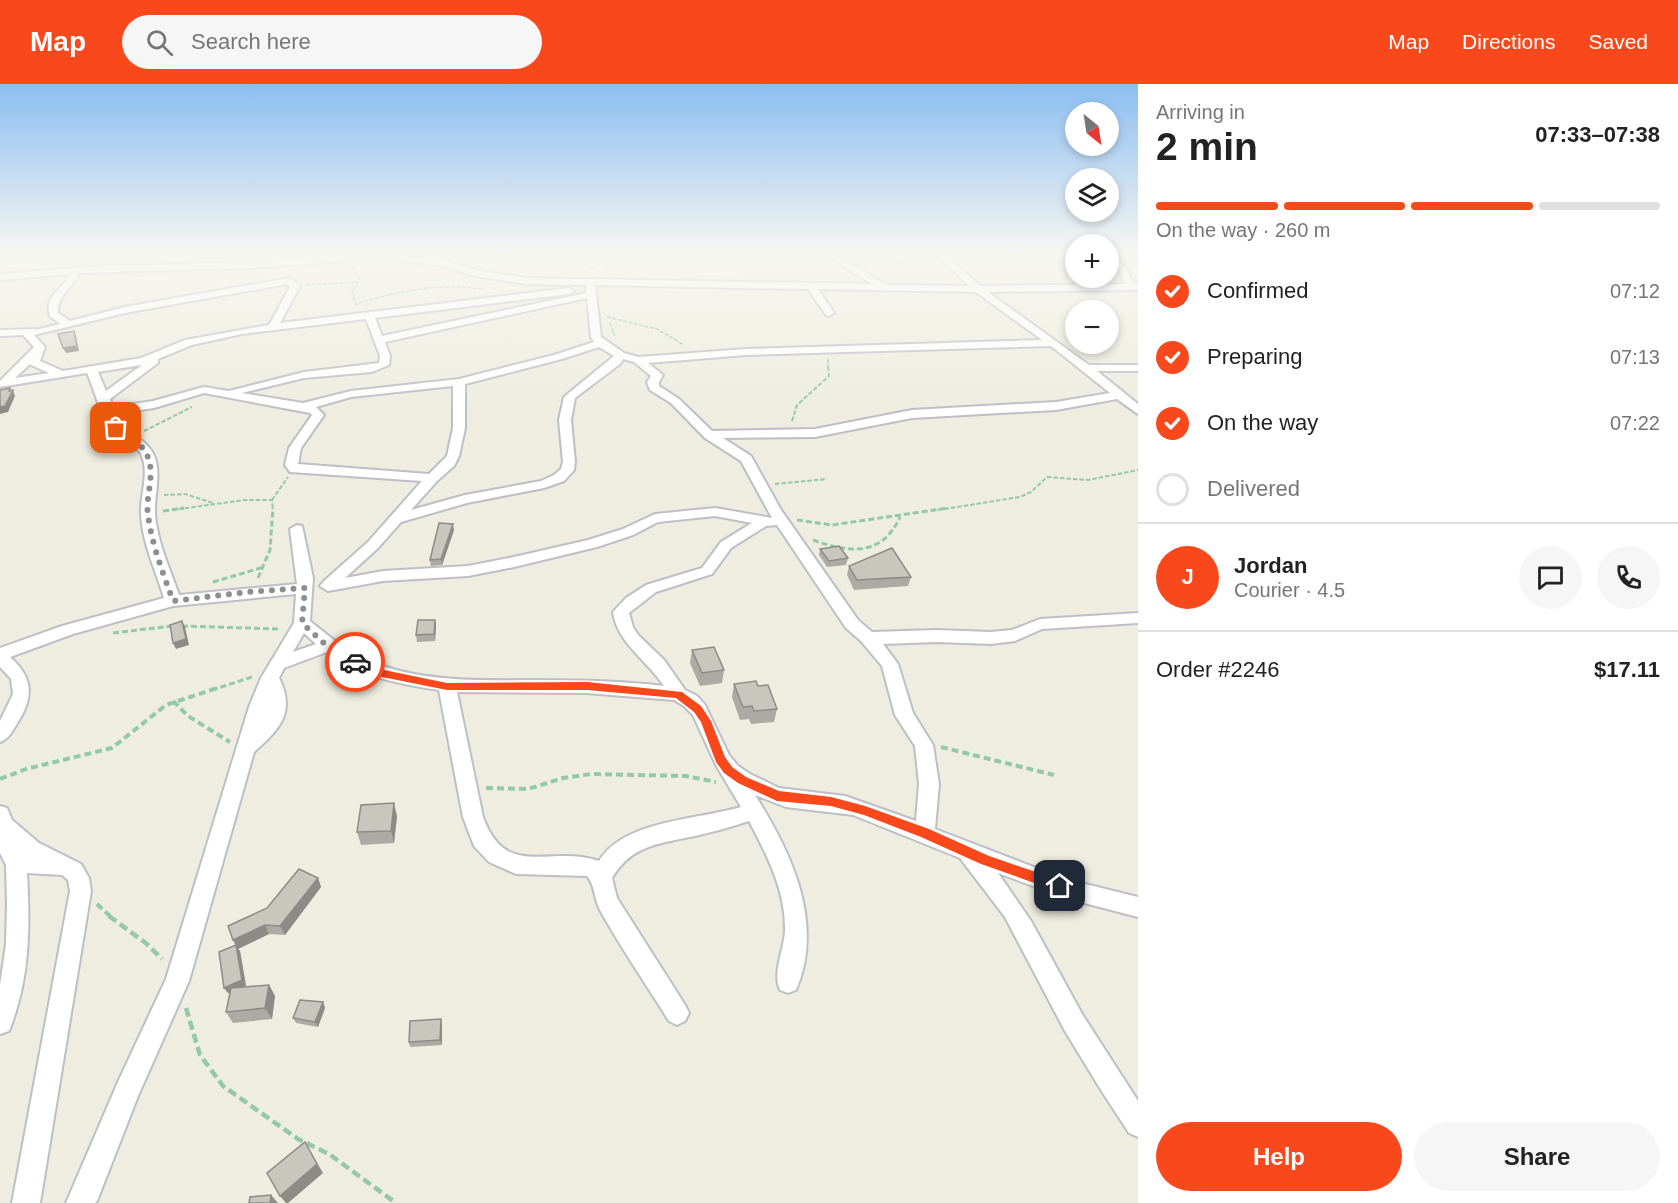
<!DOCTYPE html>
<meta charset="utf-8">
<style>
:root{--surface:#fff;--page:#f6f6f6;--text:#222;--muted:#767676;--line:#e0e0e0;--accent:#f9481c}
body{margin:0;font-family:Helvetica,sans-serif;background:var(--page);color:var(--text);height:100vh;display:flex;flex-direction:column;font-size:22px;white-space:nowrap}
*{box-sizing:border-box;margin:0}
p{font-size:20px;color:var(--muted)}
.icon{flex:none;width:33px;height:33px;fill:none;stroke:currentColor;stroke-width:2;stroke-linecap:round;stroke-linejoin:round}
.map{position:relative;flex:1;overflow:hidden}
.panel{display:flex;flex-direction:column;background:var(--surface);width:540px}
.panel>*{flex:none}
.needle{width:39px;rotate:150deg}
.controls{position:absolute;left:1065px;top:18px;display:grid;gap:12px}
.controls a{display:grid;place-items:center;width:54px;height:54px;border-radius:50%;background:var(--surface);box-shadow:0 3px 9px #0003;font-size:30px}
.pin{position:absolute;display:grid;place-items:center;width:51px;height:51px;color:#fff;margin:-26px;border-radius:12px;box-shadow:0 3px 9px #0006}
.courier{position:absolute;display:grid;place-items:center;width:60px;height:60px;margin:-30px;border:4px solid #f9481c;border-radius:50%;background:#fff;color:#222;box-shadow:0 2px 8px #0007}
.summary em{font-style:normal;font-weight:600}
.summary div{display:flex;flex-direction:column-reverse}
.summary{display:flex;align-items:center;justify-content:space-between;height:102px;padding:0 18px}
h1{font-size:39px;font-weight:600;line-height:45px}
.bar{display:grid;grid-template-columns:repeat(4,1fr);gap:9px 6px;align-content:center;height:72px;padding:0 18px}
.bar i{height:8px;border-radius:4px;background:var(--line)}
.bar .selected{background:var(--accent)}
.bar p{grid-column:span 4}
.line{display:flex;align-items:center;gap:15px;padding:0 18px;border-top:2px solid var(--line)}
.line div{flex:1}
.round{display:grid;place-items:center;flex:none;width:63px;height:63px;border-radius:32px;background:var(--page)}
ol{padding:0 18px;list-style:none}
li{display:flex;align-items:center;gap:18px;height:66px}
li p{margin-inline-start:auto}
li .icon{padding:6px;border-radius:50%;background:var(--accent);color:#fff;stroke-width:4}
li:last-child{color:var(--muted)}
li i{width:33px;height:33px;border:3px solid var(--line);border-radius:50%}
.button{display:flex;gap:12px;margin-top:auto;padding:12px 18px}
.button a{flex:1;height:69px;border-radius:36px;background:var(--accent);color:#fff;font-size:24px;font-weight:600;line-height:69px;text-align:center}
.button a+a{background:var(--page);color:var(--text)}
header{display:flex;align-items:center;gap:36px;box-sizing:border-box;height:84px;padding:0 30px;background:var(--accent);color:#fff}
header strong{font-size:28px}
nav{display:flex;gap:33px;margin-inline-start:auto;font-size:21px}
.search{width:420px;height:54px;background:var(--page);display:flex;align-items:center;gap:15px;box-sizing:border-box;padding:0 21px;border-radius:33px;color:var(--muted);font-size:22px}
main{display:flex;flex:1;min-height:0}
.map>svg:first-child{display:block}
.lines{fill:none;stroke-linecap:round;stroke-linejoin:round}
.minor-casing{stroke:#bebfc6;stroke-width:4}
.path-far4{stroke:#93c9a9;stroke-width:1.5;stroke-dasharray:4 1.5;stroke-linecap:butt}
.path-far3{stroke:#93c9a9;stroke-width:2;stroke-dasharray:4.5 2;stroke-linecap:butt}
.path-far2{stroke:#93c9a9;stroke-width:3;stroke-dasharray:6 3;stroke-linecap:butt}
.path-far1{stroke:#93c9a9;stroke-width:4;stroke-dasharray:7 4;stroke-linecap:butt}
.path{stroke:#93c9a9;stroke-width:4.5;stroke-dasharray:9 4.5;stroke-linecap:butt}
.minor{fill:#fff;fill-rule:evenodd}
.wall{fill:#adaaa3}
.shaded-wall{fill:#8d8b85}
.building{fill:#c9c6be;stroke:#8d8b85;stroke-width:1.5}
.route{fill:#f9481c}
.done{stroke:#8d8f8f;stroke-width:6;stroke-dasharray:0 10.8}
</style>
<header>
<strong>Map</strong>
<div class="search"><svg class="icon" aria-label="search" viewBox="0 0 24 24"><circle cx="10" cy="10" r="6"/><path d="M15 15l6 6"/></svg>Search here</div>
<nav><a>Map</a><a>Directions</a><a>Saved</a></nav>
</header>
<main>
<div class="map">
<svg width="1138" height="1119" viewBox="0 0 1138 1119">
<rect width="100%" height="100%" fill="#eeede0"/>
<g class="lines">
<g class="minor-casing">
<path id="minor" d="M 361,169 L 433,176 L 424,169 L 434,169 L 453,179 L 476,186 L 526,194 L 872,200 L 823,169 L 833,169 L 886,201 L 969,202 L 934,169 L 946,171 L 998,169 L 994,172 L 951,176 L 980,202 L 1125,200 L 1119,187 L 1108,181 L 1108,175 L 1126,183 L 1132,197 L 1138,200 L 1138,206 L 988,208 L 1089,281 L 1138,281 L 1138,287 L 1097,287 L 1138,320 L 1138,330 L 1117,315 L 1056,326 L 912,334 L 815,353 L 723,354 L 751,372 L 781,426 L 858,536 L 872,548 L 937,546 L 991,548 L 1012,546 L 1040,535 L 1138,529 L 1138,539 L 1042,545 L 1015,557 L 991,560 L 937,558 L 883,560 L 898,580 L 913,629 L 933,661 L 939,700 L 935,745 L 1065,795 L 1138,813 L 1138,833 L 1065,814 L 998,789 L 1031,837 L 1082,930 L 1138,1017 L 1138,1053 L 1129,1049 L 1101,1006 L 1065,947 L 1005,833 L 960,774 L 853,731 L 786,723 L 755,711 C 791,768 825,839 796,906 L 788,909 L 780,906 C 772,889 784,866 785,847 C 786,807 767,771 749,737 C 731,743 713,748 695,752 C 661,759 631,761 612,794 L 617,814 L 685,921 L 689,929 L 685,937 L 677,941 L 669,937 C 646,900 621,864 600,826 C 594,815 595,801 587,792 L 516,790 L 489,778 L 474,762 L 463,733 L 439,606 C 404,601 355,592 327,568 L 284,584 L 279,594 C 296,628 280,645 254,668 L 189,897 L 138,1012 L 97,1117 L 95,1119 L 66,1119 L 118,998 L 166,895 L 249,623 L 261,594 L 294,539 L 296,510 L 173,522 L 73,550 L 10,573 C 33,593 34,613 18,638 C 13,646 9,655 0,658 L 0,637 L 13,610 L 11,595 L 0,583 L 0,564 L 62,542 L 164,514 C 156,487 142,458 141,430 C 140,411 150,388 141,370 C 134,357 118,355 110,344 C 100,330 95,307 87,289 L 0,303 L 0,297 L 34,263 L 23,251 L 0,252 L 0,246 L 39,245 L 60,240 L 50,232 C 43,212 63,206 70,190 L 0,196 L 0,190 L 99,182 L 250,178 ZM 374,174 L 445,182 L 475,192 L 526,200 L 586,201 L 586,209 L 382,252 L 375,234 L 569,210 L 574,207 L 569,204 L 280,239 L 300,202 L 289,194 L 125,223 L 70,237 L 58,229 C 57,210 73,205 79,189 L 250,184 ZM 287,200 L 290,203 L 269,241 L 185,256 L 141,274 L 63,287 L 40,277 L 45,263 L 34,251 L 125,229 ZM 595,201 L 808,205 L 826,231 L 829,232 L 834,229 L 818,205 L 976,208 L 1042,256 L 746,265 L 638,273 L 624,269 L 601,253 ZM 587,214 L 591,253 L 594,258 L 554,271 L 459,295 L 351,307 L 303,319 L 242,309 L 304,294 L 372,288 L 389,281 L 390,272 L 385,258 ZM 366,235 L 380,272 L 379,279 L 304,288 L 229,307 L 204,303 L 153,317 L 113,323 L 110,315 L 158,279 L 158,275 L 192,261 L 242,250 ZM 1051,262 L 1110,309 L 1056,318 L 912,326 L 815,345 L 712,347 L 679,315 L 659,302 L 659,298 L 663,291 L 648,279 L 746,271 ZM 599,263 L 614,272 L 564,313 L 559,336 L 563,378 L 561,385 L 554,391 L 541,397 L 465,411 L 411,426 L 437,397 L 454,382 L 459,372 L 465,344 L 465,300 L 562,275 ZM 623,275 L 634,278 L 651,292 L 647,298 L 650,306 L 671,319 L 705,354 L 741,377 L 772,434 L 715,424 L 655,430 L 623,445 L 588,456 L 514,473 L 468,482 L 383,487 L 345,494 L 378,464 L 401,438 L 467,419 L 544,404 L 564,397 L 574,386 L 575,378 L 571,336 L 575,314 L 620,280 ZM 30,280 L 31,281 L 49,289 L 15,294 ZM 142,281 L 106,307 L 98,288 ZM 453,302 L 453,344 L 447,372 L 429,390 L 298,380 L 301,364 L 324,331 L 316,323 L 351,313 ZM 204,309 L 310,329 L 312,331 L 289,364 L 285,381 L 290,388 L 422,397 L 368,458 L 324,497 L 320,502 L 328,507 L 383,497 L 468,492 L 514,483 L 597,463 L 633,451 L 658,438 L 715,432 L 752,439 L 721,458 L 702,484 L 646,501 L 626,514 L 613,528 C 617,559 648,577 664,602 C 623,597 581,596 540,596 C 487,596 431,599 380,581 C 353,572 332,555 310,537 L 313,494 L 302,442 L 297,441 L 290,445 L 297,500 L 179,511 C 170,485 157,458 155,430 C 154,412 161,392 155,374 C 147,352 122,350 115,330 L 154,324 ZM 777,441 L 846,544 L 861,557 L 882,582 L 895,631 L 915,662 L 919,700 L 916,737 L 845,712 L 779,704 L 750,690 L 738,682 L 729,671 L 705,621 L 697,612 L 685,606 L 664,576 L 638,551 L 633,543 L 629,529 L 656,508 L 712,490 L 731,464 L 766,442 ZM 304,549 L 316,560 L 293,568 ZM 457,608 L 586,609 L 674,616 L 684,622 L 693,631 L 716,681 L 741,723 C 697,736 624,736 599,777 C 550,760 506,797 483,733 Z
M 1066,169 L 1076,169 L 1076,173 L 1067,171 Z
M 0,722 L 7,724 L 12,736 L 39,759 L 81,780 L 89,794 L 91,807 L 40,1119 L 12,1119 L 70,807 L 68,796 L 62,791 L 27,789 C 30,844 30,895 9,947 L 0,950 L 0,901 L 6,860 L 7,820 L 6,781 L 0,769 Z"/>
</g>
<path class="path-far4" d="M 570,172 L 595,186
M 872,182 L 928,176
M 352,183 L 359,195 L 352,209 L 357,223
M 592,185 L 598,178 L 630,169
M 606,186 L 630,175 L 632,169
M 306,201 L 358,198
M 359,219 C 400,207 439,199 482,205
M 607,233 L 657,245 L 684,261
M 610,239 L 615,252
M 828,275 L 828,283"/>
<path class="path-far3" d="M 792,337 L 797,321 L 829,292 L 828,281
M 144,347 L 192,323
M 775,400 L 827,395
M 164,411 L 185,410 L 213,419
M 272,416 L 288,393
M 172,426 L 245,416 L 272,416 L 273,426
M 938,426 L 1020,413 L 1031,408 L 1047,393 L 1088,396 L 1138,386"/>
<path class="path-far2" d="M 163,427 L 184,424
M 797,436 L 832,441 L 948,424
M 813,456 C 849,469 882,473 900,433
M 258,494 L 270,466 L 273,424
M 213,498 L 264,483
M 182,542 L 280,545
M 113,549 L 172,542
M 212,606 L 252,593"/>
<path class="path-far1" d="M 173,617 L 188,632 L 230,658
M 941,663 L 1054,691
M 0,695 L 26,685 L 112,664 L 166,621 L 217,604
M 486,704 L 528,705 L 563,694 L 591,690 L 686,692 L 716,698
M 97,820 L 111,833"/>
<path class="path" d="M 109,832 L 147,860 L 162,875
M 186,924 L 200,971 L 223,1002 L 298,1055 L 329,1070 L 396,1119"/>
<use href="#minor" class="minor"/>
</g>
<path class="wall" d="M 454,446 L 442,481 L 431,482 L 430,476 Z
M 820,465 L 848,474 L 846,481 L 827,483 L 819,471 Z
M 849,482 L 911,493 L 908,502 L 854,506 L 847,491 Z
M 435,536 L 436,542 L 435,557 L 417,558 L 416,551 Z
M 692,566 L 724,586 L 722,599 L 700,602 L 690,579 Z
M 734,600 L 758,602 L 777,625 L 774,638 L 751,640 L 749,635 L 740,636 L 732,613 Z
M 397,732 L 394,759 L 361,761 L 357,748 Z
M 318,794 L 321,803 L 285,851 L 269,850 L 238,865 L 240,867 L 246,902 L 243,903 L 269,901 L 275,912 L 272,935 L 233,939 L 226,928 L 230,908 L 228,909 L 224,904 L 236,861 L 267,824 Z
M 323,918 L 325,924 L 318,943 L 296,939 L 293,934 Z
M 442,941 L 442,961 L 410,963 L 409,958 Z"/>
<path class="shaded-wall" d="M 74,247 L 76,253 L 79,267 L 66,269 L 63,264 Z
M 10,304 L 12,308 L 13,306 L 15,312 L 8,328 L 0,330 L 0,323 Z
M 453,440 L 454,446 L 442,481 L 441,475 Z
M 435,536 L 436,542 L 435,557 L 434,550 Z
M 182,537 L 185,543 L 189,561 L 176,565 L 173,559 Z
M 394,719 L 397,732 L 394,759 L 391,747 Z
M 318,794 L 321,803 L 285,851 L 280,842 Z
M 265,841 L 269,850 L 238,865 L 240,867 L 246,902 L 228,909 L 224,904 L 236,862 L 233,856 Z
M 269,901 L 275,912 L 272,935 L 265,924 Z
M 323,918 L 325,924 L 318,943 L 315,938 Z
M 441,935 L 442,941 L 442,961 L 440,956 Z
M 305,1058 L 323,1089 L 288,1119 L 286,1119 L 280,1112 Z
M 271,1111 L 278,1119 L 270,1119 Z"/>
<path class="building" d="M 74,247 L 77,262 L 63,264 L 58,250 Z
M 10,304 L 9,307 L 13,306 L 5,322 L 0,323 L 0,306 Z
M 439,439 L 453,440 L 441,475 L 430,476 Z
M 839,462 L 848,474 L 829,477 L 820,465 Z
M 892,464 L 911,493 L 857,496 L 849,482 Z
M 418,536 L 435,536 L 434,550 L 416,551 Z
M 182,537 L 186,555 L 173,559 L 170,541 Z
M 714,563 L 724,586 L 702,589 L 692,566 Z
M 756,597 L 758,602 L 768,601 L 777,625 L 754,627 L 752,622 L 743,623 L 734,600 Z
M 394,719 L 391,747 L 357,748 L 361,721 Z
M 299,785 L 318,794 L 280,842 L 265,841 L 233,856 L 228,842 L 267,824 Z
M 236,861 L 242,896 L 224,904 L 219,868 Z
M 269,901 L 265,924 L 226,928 L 231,904 Z
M 300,916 L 323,918 L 315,938 L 293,934 Z
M 441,935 L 440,956 L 409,958 L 410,937 Z
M 305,1058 L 317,1080 L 280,1112 L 267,1089 Z
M 271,1111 L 270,1119 L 249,1119 L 250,1113 Z"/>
<linearGradient id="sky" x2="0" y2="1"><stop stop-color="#8bbdf1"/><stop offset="0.52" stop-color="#f7f7f1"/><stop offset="1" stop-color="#f7f7f1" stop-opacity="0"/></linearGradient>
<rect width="1138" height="326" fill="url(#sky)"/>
<path class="route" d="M 355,575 L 384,586 L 447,599 L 587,598 L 682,608 L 701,622 L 711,637 L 725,673 L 732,683 L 746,693 L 779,707 L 831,713 L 865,722 L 929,745 L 989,772 L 1065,798 L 1067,802 L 1060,808 L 981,780 L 921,753 L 864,731 L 831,722 L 777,717 L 738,699 L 724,689 L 716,678 L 701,638 L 694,628 L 676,614 L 587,606 L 447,606 L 382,593 L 352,581 L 352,576 Z"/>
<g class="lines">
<path class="done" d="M 116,344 C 128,352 141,358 147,371 C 156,390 145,412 148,431 C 152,461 163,489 173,517 L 248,508 L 305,504 L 302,539 L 327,562 L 355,578"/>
</g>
</svg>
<div class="controls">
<a><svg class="needle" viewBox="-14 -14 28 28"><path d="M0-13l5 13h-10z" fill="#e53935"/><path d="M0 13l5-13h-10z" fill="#767676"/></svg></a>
<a><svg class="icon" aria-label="layers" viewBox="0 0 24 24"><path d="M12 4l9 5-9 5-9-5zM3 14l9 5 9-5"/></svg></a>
<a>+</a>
<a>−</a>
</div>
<div class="pin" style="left:116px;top:344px;background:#ea580c"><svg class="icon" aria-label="bag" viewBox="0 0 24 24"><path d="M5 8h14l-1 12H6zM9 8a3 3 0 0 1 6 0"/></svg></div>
<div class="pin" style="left:1060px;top:802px;background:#1f2937"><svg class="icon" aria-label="home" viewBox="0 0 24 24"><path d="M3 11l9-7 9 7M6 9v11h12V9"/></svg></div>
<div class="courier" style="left:355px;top:578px"><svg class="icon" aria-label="car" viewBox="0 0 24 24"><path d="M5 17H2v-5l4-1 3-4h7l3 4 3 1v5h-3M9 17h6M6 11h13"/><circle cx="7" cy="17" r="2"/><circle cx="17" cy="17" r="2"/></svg></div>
</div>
<section class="panel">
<div class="summary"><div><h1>2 min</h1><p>Arriving in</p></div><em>07:33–07:38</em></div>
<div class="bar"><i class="selected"></i><i class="selected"></i><i class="selected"></i><i></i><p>On the way · 260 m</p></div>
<ol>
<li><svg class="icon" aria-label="check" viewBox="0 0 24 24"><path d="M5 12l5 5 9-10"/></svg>Confirmed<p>07:12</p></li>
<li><svg class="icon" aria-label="check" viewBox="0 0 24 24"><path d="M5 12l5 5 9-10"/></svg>Preparing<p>07:13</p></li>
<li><svg class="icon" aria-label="check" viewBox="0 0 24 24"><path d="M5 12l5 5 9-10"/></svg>On the way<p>07:22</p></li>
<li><i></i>Delivered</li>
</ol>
<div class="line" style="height:108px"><b class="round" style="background:var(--accent);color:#fff">J</b><div><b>Jordan</b><p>Courier · 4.5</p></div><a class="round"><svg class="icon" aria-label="chat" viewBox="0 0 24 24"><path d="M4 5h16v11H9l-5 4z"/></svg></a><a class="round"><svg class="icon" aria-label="phone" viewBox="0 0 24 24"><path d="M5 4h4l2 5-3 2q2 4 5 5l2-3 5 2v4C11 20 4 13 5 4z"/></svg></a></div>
<div class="line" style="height:78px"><div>Order #2246</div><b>$17.11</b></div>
<div class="button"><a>Help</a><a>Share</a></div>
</section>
</main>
